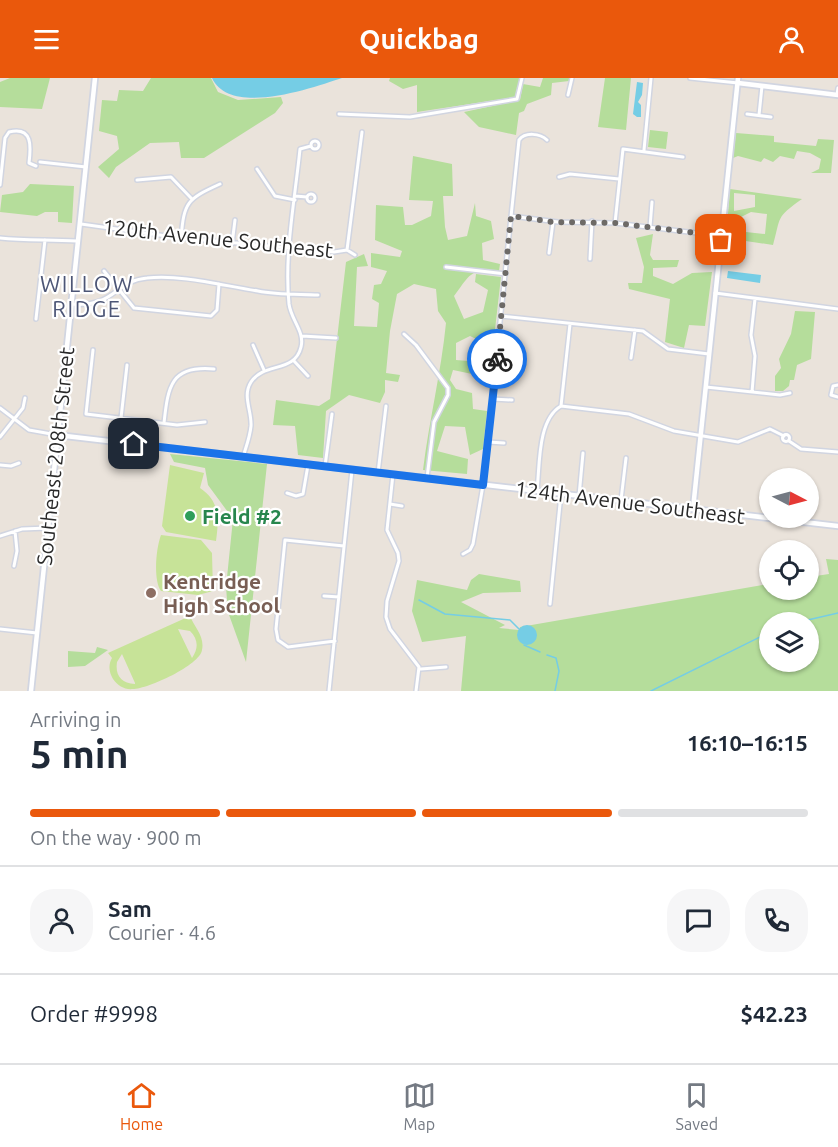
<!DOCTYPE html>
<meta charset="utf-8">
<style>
:root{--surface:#fff;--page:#f6f6f7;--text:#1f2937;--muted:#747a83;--line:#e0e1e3;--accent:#ea580c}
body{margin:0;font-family:Ubuntu,sans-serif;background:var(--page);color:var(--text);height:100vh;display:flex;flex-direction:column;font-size:22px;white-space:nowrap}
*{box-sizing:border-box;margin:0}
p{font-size:20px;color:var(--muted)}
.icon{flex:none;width:33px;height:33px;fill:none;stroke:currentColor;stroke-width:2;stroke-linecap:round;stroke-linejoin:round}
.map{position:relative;height:613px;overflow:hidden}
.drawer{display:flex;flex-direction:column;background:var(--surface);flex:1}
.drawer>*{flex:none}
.needle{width:39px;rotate:96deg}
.tools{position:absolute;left:759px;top:390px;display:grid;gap:12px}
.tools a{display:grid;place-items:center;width:60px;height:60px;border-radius:50%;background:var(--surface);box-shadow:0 2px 4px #0004;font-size:30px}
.pin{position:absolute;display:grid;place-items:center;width:51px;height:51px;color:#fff;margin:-26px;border-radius:12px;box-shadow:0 3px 9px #0006}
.courier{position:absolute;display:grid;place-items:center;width:60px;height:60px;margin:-30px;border:4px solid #1a73e8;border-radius:50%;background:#fff;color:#222;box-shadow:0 2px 8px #0007}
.headline em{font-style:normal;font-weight:700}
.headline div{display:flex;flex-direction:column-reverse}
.headline{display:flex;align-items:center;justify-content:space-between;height:102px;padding:0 30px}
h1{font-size:39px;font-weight:700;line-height:45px}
.bar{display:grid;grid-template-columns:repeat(4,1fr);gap:9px 6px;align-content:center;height:72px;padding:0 30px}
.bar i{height:8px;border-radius:4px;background:var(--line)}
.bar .selected{background:var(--accent)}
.bar p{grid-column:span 4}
.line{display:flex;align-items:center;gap:15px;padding:0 30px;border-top:2px solid var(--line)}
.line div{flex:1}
.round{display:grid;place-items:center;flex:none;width:63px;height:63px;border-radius:24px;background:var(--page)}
header{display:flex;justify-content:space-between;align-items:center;height:78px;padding:0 30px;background:var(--accent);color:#fff;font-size:27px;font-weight:700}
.tab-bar{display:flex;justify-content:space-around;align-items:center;height:84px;border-top:2px solid var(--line);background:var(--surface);font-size:16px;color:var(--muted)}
.tab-bar a{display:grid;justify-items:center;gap:3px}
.tab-bar .selected{color:var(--accent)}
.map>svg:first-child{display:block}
.green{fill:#b5dd9b;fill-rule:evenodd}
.pitch{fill:#c7e398;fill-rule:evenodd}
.water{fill:#75cde5}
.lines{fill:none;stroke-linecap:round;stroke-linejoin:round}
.stream{stroke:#75cde5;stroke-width:1.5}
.street-casing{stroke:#d1d5e1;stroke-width:6}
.secondary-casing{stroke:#d1d5e1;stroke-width:8}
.street{stroke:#fff;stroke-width:3}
.secondary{stroke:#fff;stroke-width:4.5}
.done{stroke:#6d6a67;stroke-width:6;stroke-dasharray:0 10.8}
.route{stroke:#1a73e8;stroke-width:8}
.leisure-dot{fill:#2e9e5b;stroke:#fff;stroke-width:2}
.education-dot{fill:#8d6e63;stroke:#fff;stroke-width:2}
.labels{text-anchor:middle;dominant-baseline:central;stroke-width:4.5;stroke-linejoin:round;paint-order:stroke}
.street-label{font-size:21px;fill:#292929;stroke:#fff}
.leisure-label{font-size:21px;font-weight:bold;fill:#27864d;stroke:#fff;text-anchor:start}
.education-label{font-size:21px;font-weight:bold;fill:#785e54;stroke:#fff;text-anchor:start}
.neighbourhood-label{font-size:22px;letter-spacing:1.5px;fill:#4d5676;stroke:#fff}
</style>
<header><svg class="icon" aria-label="menu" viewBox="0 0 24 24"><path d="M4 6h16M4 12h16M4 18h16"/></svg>Quickbag<svg class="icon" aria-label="person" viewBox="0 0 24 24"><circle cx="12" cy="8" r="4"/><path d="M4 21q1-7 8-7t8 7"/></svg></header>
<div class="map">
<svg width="838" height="613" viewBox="0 0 838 613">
<rect width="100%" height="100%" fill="#eae3db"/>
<path class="green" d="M 10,0 L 50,0 L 42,31 L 0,29 L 0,4 Z
M 151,0 L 211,0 L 218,14 L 238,22 L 281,19 L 283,25 L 275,35 L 204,80 L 181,80 L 179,64 L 150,65 L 116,89 L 109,100 L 98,89 L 119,71 L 117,58 L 99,53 L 102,22 L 117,23 L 119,12 L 143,13 Z
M 390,0 L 520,0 L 517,19 L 417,34 L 417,7 L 403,11 L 389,3 Z
M 543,0 L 569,0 L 569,3 L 552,5 L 551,17 L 527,26 L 524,33 L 519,35 L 516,57 L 479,49 L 464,34 L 520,22 L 523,6 L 540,9 Z
M 605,0 L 631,0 L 626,52 L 598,49 Z
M 650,52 L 668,54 L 666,71 L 648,69 Z
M 736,55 L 774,58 L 774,64 L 816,68 L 818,61 L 834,62 L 831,95 L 811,95 L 819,91 L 821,81 L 810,75 L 797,73 L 794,81 L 780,78 L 773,84 L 764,80 L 761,84 L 738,78 L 733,80 Z
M 413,78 L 452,86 L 453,118 L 443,118 L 445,149 L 448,162 L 467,158 L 475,125 L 476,138 L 491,143 L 494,161 L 482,165 L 483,182 L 500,186 L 499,193 C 470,190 470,197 454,218 L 464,241 L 483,234 L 488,212 L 475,204 L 476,196 L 501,199 L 493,269 L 470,258 L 456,265 L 456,282 L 492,285 L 491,300 L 453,292 L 450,302 L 456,311 L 472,315 L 473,331 L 487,333 L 483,371 L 470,377 L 465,349 L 445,348 L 437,373 L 468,381 L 467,396 L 423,392 C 429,343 441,295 446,245 L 438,233 L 436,211 L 414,206 L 397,216 L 390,253 L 386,295 L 400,297 L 398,304 L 385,302 L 385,314 L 380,325 L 349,317 L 326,333 L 323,380 L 298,377 L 295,348 L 273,347 L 276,322 L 319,328 L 330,321 L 346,184 L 364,176 L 368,188 L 357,189 L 354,248 L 377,249 L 379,225 L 372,221 L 374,207 L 381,206 L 387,193 L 371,189 L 371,175 L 400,179 L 402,173 L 375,162 L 376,127 L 403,129 L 405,147 L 412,147 L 431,138 L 433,123 L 409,122 Z
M 30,106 L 74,108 L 72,145 L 58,144 L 58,134 L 45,134 L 37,138 L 0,134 L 2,117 L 23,114 Z
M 730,111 L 802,121 C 775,140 781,139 773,167 L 726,160 ZM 734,115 L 755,117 L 755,129 L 734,133 ZM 751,134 L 767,136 L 765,156 L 737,153 L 737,141 Z
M 653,156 L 650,177 L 653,182 L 679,182 L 677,189 L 653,190 L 653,198 L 673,206 L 692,195 L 712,194 L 705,248 L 689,247 L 684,270 L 665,264 L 670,221 L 629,211 L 628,205 L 642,205 L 644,189 L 636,160 Z
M 795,233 L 815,234 L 811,281 L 797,287 L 794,302 L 790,302 L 789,308 L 783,313 L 775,313 L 775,298 L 781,290 L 779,281 L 791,256 Z
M 170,376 L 267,386 L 246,584 L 228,534 L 226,509 L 233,441 L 208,407 L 205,390 L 174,384 Z
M 826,481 L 838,482 L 838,613 L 461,613 L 466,558 L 422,564 L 412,533 L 417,502 L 467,512 L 471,502 L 479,496 L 520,503 L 521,514 L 483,515 L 461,524 L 505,547 L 499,550 L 519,552 L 520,549 L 769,506 L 770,512 L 808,512 L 809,499 L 829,496 ZM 770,544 L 808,544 L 808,584 L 770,584 Z
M 97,569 L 108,572 L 85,588 L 68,589 L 68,573 L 95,575 Z"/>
<path class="pitch" d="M 170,387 L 204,395 L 200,410 C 220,423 219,441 216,463 L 166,454 L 162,448 Z
M 161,457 L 201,462 L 212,475 L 213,513 L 198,517 L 161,513 C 153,502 156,470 161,457 Z
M 190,538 C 194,549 205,558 202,572 C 200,587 148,611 133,611 C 125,612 118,608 113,601 C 109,594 108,587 112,580 L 108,575 ZM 178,551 L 190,553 C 198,561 199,570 192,580 ZM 122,576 L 135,605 L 135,606 C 121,605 115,597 117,584 Z"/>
<path class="water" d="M 212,0 L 342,0 C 312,10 230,39 212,0 Z
M 637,4 L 643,5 L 642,17 L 638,24 L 641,27 L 641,39 L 637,39 L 633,36 Z
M 728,193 L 761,197 L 760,205 L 727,200 Z
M517 557a10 10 0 1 1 20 0a10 10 0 1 1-20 0Z"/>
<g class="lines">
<path class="stream" d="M 419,522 L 445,536 L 510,542 L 519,551
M 799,544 L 838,535
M 524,567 L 540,574
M 547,577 L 556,580 L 559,593 L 555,613
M 651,613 L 770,554"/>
<g class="street-casing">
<path id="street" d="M 690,0 L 738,5
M 568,17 L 572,0
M 837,17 L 838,10
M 339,36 L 410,39 L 517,21 L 522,0
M 747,36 L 771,39
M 759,37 L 762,8
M311 67a4 4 0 1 1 8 0a4 4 0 1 1-8 0Z
M 644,72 L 651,0
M 40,84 L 86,89
M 257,91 L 275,118 L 295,122
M 559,99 L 570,96 L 619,101
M 137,102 L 171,99 L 191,120
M 0,107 L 5,60 L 9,54 C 33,48 31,69 29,85 L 36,88
M307 120a4 4 0 1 1 8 0a4 4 0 1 1-8 0Z
M 295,118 L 307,119
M 511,138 L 558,144 L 615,145 L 721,158
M 615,145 L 623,71 L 683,79
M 81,146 L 181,160 L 334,174 L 347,172 L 355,177
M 650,149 L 652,124
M 0,160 C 26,163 51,161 77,163
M 181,160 C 184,124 187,121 220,106
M 232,166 L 235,142
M 347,172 L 362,54
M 549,175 L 553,144
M 590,181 L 592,143
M 446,189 L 506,196
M 104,193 L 134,230 L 211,238 L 217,232 L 219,206
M 715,215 L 838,231
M 71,226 C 115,230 114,203 147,200 C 181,196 224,208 258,213 C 277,217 298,216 318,217
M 501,238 L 643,253 L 668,271 L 709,276
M 36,241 L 45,162
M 404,256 L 416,267 L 448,310 L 448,317 L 434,344 L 427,400
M 302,258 L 336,260
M 253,267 L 264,292
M 93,272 L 86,336 L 177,347 L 205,344
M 631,280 L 635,252
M 294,283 L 308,298
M 838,307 L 833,308 L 831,317 L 838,319
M 706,309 L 780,317 L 790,315
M 752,314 L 755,278 L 751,257 L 755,221
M 493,321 L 512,322
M 561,328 L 629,336 L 674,353 L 738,364 L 770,351 L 784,358
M 561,328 L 570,246
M 0,330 L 29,352 L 57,357
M 121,340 L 127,287
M 164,345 C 168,308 171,287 214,291
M782.5 360a3.5 3.5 0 1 1 7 0a3.5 3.5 0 1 1-7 0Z
M 0,359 L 23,330 L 25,320
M 789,363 L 801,371 L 838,374
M 488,364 L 504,365
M 142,367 L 144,343
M 243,379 C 246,369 250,359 251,348 C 252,333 242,318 251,304 C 264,284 295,295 301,269 C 305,254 291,242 289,226 C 284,176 295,121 300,71 L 311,68
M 0,387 L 11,388 L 19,385
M 325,388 L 332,336
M 378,395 L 386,328
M 393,396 L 387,452 L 398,475 L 399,483 L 387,523 L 386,539 L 390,551 L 419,589 L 416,613
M 537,412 C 540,388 537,342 561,328
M 287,415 L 296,418 L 303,416 L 308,387
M 579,418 L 583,375
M 621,422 L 626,380
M 390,426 L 402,428
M 0,458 L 22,451 L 48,450
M 463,476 L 470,472 L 473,466 L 483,407 L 519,62 C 525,54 540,55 547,62
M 14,488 L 17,473 L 15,453
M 324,518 L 339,519
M 550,526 L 561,416
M 0,551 L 37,555
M 335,563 L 288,569 L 278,562 L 276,551 L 285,462 L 344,468
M 421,591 L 446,589
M 329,613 L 352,392"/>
</g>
<g class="secondary-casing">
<path id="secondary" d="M 738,5 L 838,17
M 57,357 L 838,448
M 693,431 L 738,0
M 31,613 L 95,0"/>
</g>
<use href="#street" class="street"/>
<use href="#secondary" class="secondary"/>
</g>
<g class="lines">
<path class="done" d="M 497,281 L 511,138 L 553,144 L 615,145 L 721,158 L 721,162"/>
<path class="route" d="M 134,366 L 483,407 L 497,281"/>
</g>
<circle class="leisure-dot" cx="190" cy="438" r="6"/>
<circle class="education-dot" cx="151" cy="515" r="6"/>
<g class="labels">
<g class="street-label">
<text transform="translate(218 160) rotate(6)">120th Avenue Southeast</text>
<text transform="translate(55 378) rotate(-84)">Southeast 208th Street</text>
<text transform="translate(630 424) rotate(7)">124th Avenue Southeast</text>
</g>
<g class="leisure-label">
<text x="202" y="438">Field #2</text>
</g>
<g class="education-label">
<text x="163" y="503">Kentridge<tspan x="163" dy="24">High School</tspan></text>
</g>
<g class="neighbourhood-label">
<text x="87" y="205">WILLOW<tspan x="87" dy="25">RIDGE</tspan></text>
</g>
</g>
</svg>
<div class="tools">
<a><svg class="needle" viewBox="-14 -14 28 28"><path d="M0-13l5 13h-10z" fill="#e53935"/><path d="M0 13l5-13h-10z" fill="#747a83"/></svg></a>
<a><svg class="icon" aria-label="locate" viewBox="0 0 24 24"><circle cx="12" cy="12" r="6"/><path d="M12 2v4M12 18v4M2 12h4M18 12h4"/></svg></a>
<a><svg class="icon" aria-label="layers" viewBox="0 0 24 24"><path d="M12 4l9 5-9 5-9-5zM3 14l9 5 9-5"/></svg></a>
</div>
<div class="pin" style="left:721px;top:162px;background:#ea580c"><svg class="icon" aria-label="bag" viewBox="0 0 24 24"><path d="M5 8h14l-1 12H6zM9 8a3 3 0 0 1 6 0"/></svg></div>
<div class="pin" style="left:134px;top:366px;background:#1f2937"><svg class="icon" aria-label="home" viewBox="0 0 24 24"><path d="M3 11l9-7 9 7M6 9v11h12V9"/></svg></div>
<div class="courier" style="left:497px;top:281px"><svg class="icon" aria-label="bike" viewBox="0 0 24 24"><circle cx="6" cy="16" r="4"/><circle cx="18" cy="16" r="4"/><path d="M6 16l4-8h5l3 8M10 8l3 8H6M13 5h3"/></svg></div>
</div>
<section class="drawer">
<div class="headline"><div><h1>5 min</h1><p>Arriving in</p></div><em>16:10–16:15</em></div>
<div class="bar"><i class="selected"></i><i class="selected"></i><i class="selected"></i><i></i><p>On the way · 900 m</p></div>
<div class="line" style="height:108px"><a class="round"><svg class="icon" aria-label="person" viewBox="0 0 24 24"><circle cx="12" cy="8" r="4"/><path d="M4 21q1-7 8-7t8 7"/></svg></a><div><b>Sam</b><p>Courier · 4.6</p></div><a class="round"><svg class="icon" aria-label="chat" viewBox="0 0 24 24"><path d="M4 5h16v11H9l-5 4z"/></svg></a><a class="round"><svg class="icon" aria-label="phone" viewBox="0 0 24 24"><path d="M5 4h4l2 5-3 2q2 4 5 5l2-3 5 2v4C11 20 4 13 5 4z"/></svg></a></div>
<div class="line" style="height:78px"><div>Order #9998</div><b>$42.23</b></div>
</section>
<nav class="tab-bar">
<a class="selected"><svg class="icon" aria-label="home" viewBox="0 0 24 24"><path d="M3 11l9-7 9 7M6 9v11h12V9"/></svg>Home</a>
<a><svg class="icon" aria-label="map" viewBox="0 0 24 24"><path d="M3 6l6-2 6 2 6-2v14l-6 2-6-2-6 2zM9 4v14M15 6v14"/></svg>Map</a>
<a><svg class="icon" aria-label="saved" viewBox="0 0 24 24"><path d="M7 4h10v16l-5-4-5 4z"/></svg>Saved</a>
</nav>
